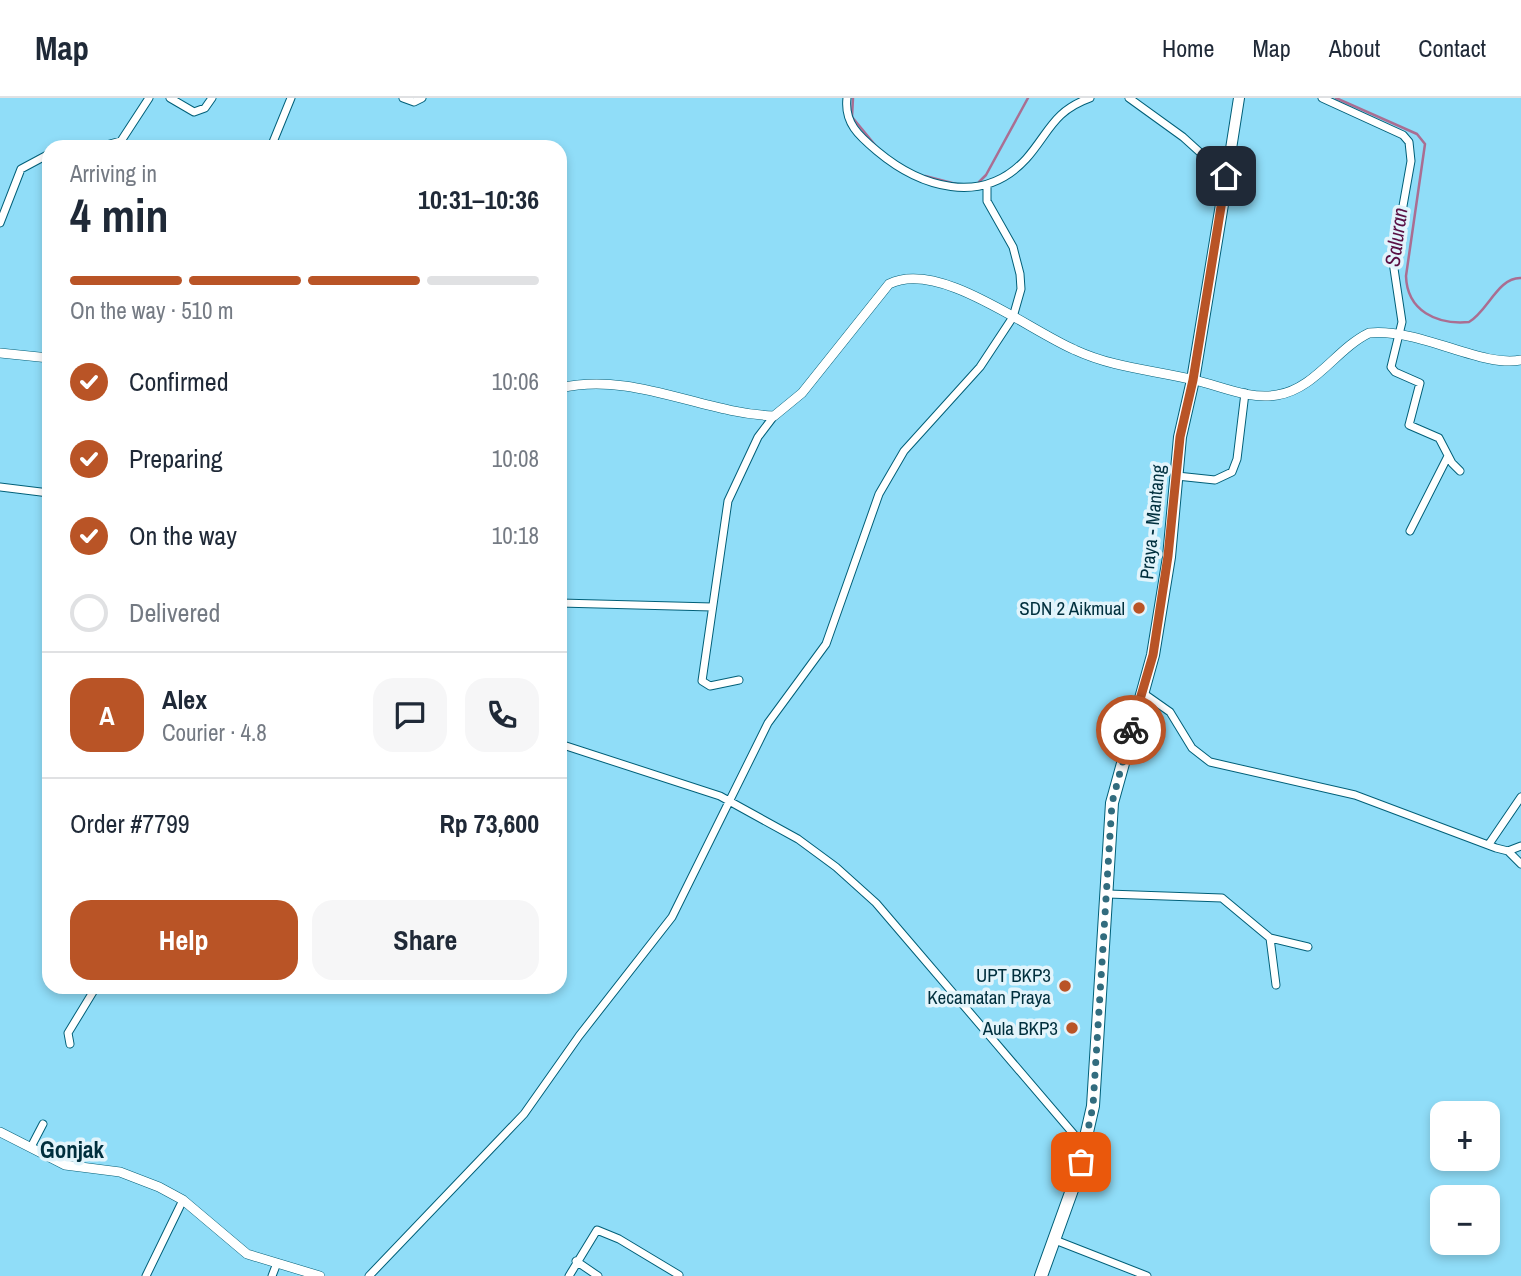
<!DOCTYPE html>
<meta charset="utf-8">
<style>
:root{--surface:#fff;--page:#f6f6f7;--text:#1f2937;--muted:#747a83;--line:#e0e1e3;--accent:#b95426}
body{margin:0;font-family:"Archivo Narrow",sans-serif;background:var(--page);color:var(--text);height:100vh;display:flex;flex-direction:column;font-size:26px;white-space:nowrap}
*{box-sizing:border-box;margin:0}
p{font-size:23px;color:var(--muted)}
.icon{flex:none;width:38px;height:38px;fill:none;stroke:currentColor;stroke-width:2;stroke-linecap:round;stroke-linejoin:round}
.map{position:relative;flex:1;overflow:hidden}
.side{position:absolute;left:42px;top:42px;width:525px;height:854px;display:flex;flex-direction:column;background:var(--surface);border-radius:21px;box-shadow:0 4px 10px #0003}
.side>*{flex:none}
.controls{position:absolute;left:1430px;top:1003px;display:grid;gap:14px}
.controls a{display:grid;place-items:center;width:70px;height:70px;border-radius:14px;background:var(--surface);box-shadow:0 4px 10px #0003;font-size:35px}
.pin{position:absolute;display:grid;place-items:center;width:60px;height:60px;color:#fff;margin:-30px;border-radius:14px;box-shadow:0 4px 10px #0006}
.courier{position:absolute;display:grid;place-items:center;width:70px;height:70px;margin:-35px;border:5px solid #b95426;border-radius:50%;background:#fff;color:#222;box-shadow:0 2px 9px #0007}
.overview em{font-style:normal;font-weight:800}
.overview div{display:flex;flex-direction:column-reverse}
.overview{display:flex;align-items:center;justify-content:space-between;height:119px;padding:0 28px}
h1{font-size:46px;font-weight:800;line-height:52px}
.bar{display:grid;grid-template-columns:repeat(4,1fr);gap:10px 7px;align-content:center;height:84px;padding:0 28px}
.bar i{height:9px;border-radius:5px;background:var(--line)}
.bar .current{background:var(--accent)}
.bar p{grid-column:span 4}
.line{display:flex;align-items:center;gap:18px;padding:0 28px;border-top:2px solid var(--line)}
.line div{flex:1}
.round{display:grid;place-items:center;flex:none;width:74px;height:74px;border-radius:21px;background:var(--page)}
ol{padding:0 28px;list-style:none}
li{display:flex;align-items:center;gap:21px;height:77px}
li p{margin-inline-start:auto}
li .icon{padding:7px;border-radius:50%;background:var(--accent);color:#fff;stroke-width:4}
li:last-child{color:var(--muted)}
li i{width:38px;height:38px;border:4px solid var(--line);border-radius:50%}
.button{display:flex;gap:14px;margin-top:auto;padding:14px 28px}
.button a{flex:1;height:80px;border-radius:21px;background:var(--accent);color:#fff;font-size:28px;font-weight:800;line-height:80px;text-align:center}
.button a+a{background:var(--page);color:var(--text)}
header{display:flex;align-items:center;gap:42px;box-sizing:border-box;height:98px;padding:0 35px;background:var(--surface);border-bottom:2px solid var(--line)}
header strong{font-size:33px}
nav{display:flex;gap:38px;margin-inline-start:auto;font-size:24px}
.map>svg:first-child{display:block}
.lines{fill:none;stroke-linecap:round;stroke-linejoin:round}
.stream{stroke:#aa6e92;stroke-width:2.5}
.minor-casing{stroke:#005f78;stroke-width:9}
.tertiary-casing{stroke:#005f78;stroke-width:10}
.secondary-casing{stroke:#005f78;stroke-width:12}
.primary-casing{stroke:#005f78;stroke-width:14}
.minor{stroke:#fff;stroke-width:7}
.tertiary{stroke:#fff;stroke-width:9}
.secondary{stroke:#fff;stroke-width:10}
.primary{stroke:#fff;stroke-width:12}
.done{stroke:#326c7e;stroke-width:7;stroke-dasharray:0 12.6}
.route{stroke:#b95426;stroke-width:9}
.poi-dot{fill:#b95426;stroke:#e2f4fb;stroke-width:2.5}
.labels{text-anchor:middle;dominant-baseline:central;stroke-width:7;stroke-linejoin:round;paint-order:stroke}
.street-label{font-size:19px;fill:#002f3d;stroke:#e2f4fb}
.poi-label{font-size:19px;fill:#002f3d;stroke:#e2f4fb;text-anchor:end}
.water-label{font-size:21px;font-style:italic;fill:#5a0f44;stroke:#e2f4fb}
.quarter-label{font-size:23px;font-weight:bold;fill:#002f3d;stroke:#e2f4fb}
</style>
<header>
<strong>Map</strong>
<nav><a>Home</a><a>Map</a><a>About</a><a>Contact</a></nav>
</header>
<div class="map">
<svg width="1521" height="1178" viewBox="0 0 1521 1178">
<rect width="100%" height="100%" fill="#90ddf8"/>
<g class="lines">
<path class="stream" d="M 853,0 L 852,19 L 875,47
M 1336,0 L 1417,36 L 1425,46 L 1406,178 C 1407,213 1437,227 1469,224 C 1488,213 1498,179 1521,180
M 925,78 L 956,86
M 979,84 L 986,77 L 1028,0"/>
<g class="minor-casing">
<path id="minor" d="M 170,0 L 194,14 L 205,10 L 212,0
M 403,0 L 414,4 L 422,0
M 847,0 C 844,25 859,38 877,53 C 920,89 982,109 1026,61 C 1049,35 1053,13 1090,0
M 1129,0 L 1183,39 L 1226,78
M 1322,0 L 1403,37 L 1409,44 L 1411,63 L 1393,164 L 1402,224 L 1391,269 L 1395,274 L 1420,285 L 1409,327 L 1439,340 L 1452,365 L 1460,373
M 99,49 L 121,43 L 149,0
M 271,49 L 291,0
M 0,125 L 21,71 L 49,56
M 1177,378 L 1215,382 L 1232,374 L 1237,361 L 1245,295
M 0,389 L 49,395
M 1410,433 L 1448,358
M 560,505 L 712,509
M 739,582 L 710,588 L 702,583 L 728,403 L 758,339 L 774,318
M 1143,595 L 1170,614 L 1192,650 L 1210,664 L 1355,697 L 1496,750 L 1508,753 L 1521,748
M 560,646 L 720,698 L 798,741 L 836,769 L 876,805 L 1083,1047
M 1489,746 L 1521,699
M 1508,753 L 1521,766
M 1108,796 L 1222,800 L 1270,840 L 1276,887
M 1270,840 L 1308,849
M 70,946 L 68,935 L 96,889
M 31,1049 L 43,1026
M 1055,1142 L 1147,1178
M 576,1163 L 598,1178
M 146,1178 L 183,1102
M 272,1178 L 277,1165
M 369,1178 L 524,1016 L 579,938 L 672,819 L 768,625 L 826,546 L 879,396 L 904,353 L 980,269 L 1013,219 L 1021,191 L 1020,176 L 1013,149 L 987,103 L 987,87
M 569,1178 L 597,1132 L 619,1141 L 679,1177"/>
</g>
<g class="tertiary-casing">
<path id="tertiary" d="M 0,255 L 49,260
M 560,290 C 633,273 701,315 774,318 L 802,295 L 889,186 C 939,161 1028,232 1075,252 C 1114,270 1153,272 1194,282 C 1221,288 1249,302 1277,297 C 1315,291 1336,251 1369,235 C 1421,230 1481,270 1521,262
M 0,1034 L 65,1067 L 120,1074 L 159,1089 L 183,1102 L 247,1156 L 320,1178"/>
</g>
<g class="secondary-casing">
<path id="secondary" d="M 1228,70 L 1239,0"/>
</g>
<g class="primary-casing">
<path id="primary" d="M 1041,1178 L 1077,1078 L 1093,1008 L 1112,705 L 1153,557 L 1169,459 L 1180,339 L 1193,282 L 1228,70"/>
</g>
<use href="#minor" class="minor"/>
<use href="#tertiary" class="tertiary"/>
<use href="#secondary" class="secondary"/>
<use href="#primary" class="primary"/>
</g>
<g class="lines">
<path class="done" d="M 1081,1064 L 1093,1008 L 1112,705 L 1131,632"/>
<path class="route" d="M 1131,632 L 1153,557 L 1168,458 L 1180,339 L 1193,282 L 1226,78"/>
</g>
<g class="poi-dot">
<circle cx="1139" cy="510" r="7"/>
<circle cx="1065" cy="888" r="7"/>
<circle cx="1072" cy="930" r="7"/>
</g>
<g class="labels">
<g class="street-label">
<text transform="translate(1152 424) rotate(-84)">Praya - Mantang</text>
</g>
<g class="poi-label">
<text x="1125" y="510">SDN 2 Aikmual</text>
<text x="1051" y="877">UPT BKP3<tspan x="1051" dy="22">Kecamatan Praya</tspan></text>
<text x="1058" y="930">Aula BKP3</text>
</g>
<g class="water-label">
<text transform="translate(1396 139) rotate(-82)">Saluran</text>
</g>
<g class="quarter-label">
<text x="72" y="1051">Gonjak</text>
</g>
</g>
</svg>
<div class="controls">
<a>+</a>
<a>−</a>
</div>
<div class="pin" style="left:1081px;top:1064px;background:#ea580c"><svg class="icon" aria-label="bag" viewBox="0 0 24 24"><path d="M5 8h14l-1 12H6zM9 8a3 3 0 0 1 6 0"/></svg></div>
<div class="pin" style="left:1226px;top:78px;background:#1f2937"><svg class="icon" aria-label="home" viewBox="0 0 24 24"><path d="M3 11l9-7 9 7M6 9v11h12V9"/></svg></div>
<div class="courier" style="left:1131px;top:632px"><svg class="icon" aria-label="bike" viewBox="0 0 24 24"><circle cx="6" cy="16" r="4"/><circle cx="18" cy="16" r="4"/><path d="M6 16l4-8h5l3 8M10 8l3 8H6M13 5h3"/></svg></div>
<section class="side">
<div class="overview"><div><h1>4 min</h1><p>Arriving in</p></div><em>10:31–10:36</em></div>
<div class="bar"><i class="current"></i><i class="current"></i><i class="current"></i><i></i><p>On the way · 510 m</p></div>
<ol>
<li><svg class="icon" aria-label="check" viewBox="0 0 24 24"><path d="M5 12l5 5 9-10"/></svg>Confirmed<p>10:06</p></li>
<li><svg class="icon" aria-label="check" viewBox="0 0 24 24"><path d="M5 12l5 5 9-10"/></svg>Preparing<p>10:08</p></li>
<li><svg class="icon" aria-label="check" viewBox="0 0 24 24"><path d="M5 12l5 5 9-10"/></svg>On the way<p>10:18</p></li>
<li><i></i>Delivered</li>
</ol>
<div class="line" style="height:126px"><b class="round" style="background:var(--accent);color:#fff">A</b><div><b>Alex</b><p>Courier · 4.8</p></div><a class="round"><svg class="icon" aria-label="chat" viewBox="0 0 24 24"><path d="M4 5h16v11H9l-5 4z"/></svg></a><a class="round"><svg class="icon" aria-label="phone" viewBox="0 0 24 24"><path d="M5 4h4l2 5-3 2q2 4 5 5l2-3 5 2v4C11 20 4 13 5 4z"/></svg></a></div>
<div class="line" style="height:91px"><div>Order #7799</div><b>Rp 73,600</b></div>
<div class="button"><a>Help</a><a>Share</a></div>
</section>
</div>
